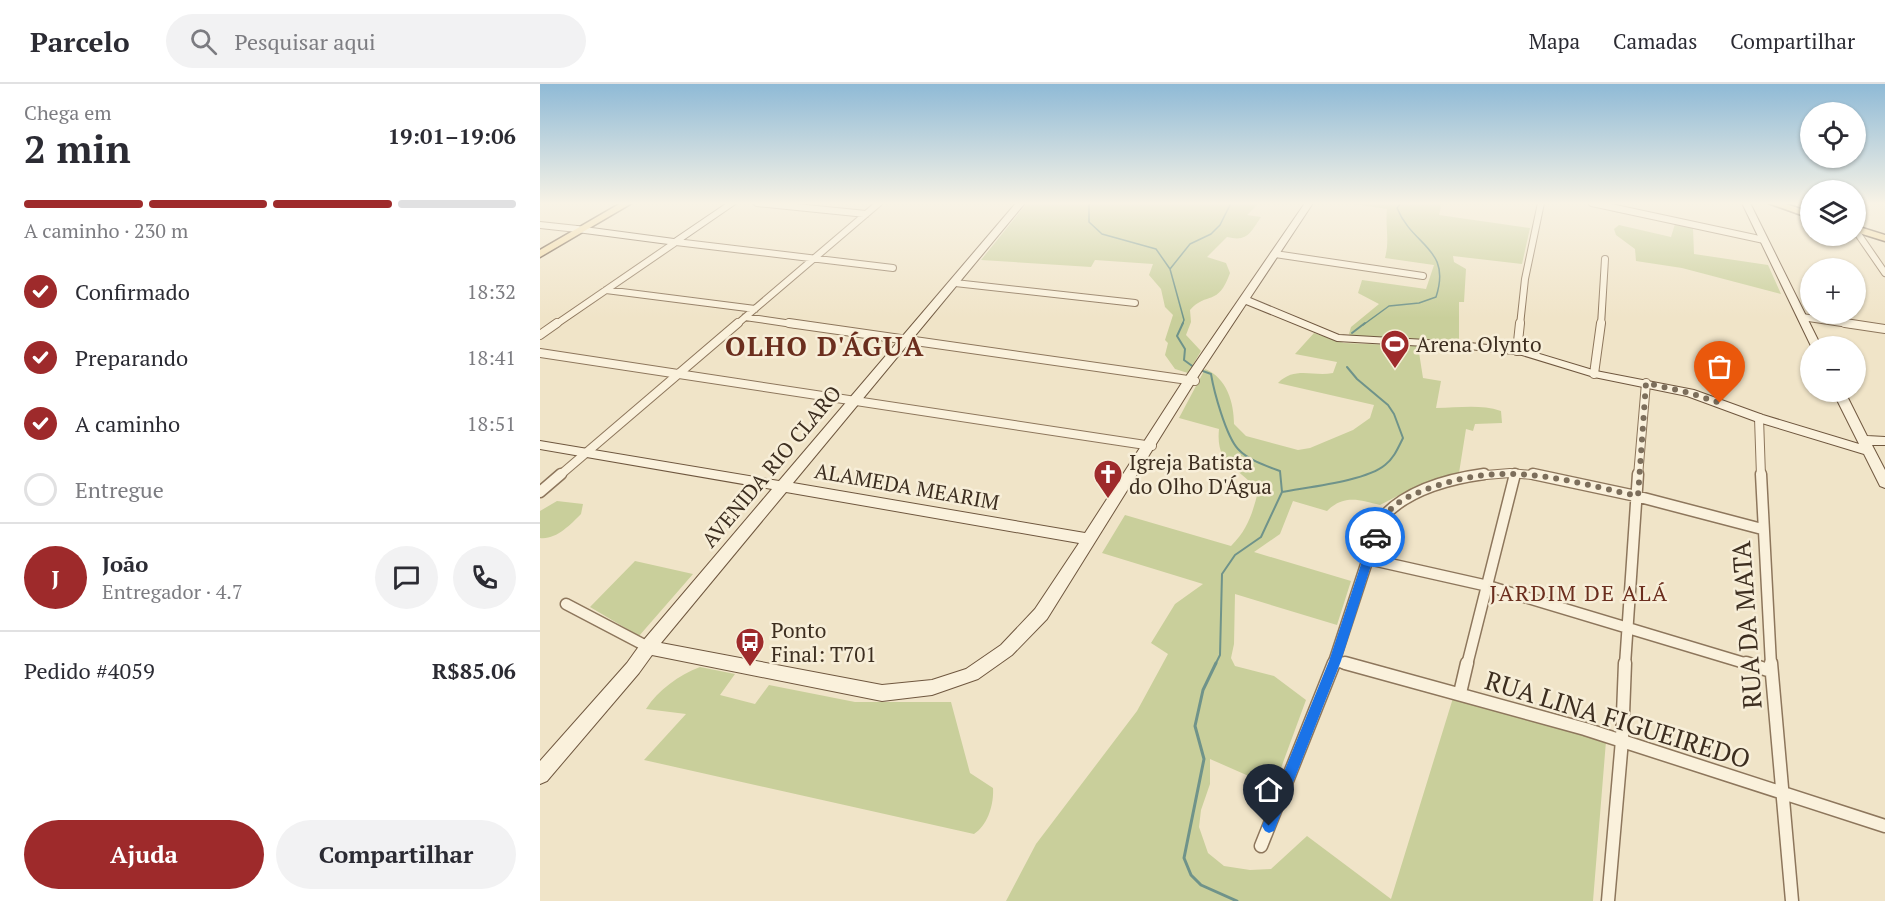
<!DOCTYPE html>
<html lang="pt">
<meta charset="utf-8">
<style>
:root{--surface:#fff;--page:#f2f2f3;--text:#2b2b33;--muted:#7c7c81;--line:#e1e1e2;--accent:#9e2a2b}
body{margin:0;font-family:"PT Serif",serif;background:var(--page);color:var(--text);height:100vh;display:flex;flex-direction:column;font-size:22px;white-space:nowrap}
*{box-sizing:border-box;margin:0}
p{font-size:20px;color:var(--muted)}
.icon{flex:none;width:33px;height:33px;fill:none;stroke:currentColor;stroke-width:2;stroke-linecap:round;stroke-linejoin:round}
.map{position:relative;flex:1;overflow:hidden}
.details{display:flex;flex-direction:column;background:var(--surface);width:540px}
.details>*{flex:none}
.controls{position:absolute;left:1260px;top:18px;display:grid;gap:12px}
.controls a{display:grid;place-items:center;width:66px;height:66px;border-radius:50%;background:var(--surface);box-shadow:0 2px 4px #0004;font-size:30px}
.pin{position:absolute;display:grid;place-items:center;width:51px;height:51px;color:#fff;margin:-62px -26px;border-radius:50% 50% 50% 0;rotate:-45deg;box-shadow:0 0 6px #0007}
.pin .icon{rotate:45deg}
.courier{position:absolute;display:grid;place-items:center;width:60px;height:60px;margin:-30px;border:4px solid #1a73e8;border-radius:50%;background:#fff;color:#222;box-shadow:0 2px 8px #0007}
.head em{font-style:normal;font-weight:700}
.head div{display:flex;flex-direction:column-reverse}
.head{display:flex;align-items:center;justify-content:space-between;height:102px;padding:0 24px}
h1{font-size:39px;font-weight:700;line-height:45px}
.bar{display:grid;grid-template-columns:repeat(4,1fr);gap:9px 6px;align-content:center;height:72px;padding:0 24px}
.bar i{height:8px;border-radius:4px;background:var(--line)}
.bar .on{background:var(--accent)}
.bar p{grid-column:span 4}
.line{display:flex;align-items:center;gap:15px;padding:0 24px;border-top:2px solid var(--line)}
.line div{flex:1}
.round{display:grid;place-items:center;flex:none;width:63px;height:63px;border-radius:32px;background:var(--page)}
ol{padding:0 24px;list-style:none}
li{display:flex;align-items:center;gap:18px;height:66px}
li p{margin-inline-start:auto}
li .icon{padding:6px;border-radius:50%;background:var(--accent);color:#fff;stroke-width:4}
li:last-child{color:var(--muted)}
li i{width:33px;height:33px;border:3px solid var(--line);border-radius:50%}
.action{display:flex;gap:12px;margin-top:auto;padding:12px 24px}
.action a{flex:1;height:69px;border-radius:36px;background:var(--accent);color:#fff;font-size:24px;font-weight:700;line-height:69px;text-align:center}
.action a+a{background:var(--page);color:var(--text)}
header{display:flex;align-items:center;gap:36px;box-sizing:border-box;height:84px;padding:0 30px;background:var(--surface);border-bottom:2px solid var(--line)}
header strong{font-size:28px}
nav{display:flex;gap:33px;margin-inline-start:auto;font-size:21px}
.search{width:420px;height:54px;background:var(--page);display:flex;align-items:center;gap:15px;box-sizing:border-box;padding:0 21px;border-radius:33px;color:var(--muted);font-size:22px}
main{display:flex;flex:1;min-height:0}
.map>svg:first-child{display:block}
.green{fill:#c9cf9b}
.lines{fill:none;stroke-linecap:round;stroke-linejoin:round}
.stream-far2{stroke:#6f938a;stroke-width:1.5}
.stream-far1{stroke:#6f938a;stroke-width:2}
.stream{stroke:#6f938a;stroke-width:3}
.street-far3-casing{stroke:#8d765c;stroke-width:8}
.street-far2-casing{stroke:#8d765c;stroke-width:10}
.street-far1-casing{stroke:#8d765c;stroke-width:13}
.street-casing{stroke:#8d765c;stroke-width:15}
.secondary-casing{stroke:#6f573f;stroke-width:2}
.primary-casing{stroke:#5b4430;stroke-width:3}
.street-far3{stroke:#faf1dc;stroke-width:6}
.street-far2{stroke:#faf1dc;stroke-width:8}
.street-far1{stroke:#faf1dc;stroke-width:10}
.street{stroke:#faf1dc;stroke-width:12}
.secondary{fill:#faf1dc;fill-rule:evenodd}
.primary{fill:#f3d9a0;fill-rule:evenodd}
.route{fill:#1a73e8}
.done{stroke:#7c6e5b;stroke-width:6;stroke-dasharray:0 10.8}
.labels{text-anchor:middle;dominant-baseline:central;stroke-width:5;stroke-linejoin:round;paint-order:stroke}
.poi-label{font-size:21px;fill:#3d2e20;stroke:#f7eed8;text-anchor:start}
.street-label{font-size:21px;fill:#3d2e20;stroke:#f7eed8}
.neighbourhood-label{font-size:22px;letter-spacing:1.5px;fill:#6b2e1e;stroke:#f7eed8}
.near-street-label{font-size:26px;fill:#3d2e20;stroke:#f7eed8}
.district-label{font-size:27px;font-weight:bold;letter-spacing:1.5px;fill:#6b2e1e;stroke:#f7eed8}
</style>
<header>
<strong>Parcelo</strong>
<div class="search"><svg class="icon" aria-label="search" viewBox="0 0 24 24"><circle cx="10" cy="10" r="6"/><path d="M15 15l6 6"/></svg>Pesquisar aqui</div>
<nav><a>Mapa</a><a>Camadas</a><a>Compartilhar</a></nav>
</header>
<main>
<section class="details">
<div class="head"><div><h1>2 min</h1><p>Chega em</p></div><em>19:01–19:06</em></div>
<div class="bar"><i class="on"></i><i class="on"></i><i class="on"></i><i></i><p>A caminho · 230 m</p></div>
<ol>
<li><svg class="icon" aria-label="check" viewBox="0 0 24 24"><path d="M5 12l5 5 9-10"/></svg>Confirmado<p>18:32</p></li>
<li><svg class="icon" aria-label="check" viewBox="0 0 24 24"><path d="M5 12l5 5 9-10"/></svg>Preparando<p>18:41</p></li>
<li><svg class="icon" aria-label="check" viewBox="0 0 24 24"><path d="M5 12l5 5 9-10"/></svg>A caminho<p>18:51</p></li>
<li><i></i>Entregue</li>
</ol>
<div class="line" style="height:108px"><b class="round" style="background:var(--accent);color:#fff">J</b><div><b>João</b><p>Entregador · 4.7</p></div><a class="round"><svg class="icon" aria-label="chat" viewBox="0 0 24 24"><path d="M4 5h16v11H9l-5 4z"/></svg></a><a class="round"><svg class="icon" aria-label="phone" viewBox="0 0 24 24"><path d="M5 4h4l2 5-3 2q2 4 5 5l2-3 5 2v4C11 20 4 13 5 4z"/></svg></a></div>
<div class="line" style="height:78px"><div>Pedido #4059</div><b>R$85.06</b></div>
<div class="action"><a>Ajuda</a><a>Compartilhar</a></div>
</section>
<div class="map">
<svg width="1345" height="817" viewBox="0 0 1345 817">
<rect width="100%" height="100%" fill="#f0e4c8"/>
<path class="green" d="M 487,119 L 719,119 L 707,131 L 721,133 C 710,149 708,158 687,153 L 667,173 L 686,179 L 690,189 C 678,223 667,207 650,226 L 651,238 L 646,251 L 661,267 L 648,289 L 635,285 L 625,271 L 628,259 L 625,256 L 633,231 L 625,223 L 621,205 L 609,191 L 613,180 L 555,176 L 551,183 L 441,176 Z
M 806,119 L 902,119 L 899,131 L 990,144 L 982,180 L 913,172 L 914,178 L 926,185 L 924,218 L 919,218 L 919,257 L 811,252 L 809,250 L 811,243 L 839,220 L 818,209 L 822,196 L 886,205 L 894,181 L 845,174 C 850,155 845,144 847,125 Z
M 1135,140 L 1153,144 L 1154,170 L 1228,181 L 1241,210 L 1142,184 L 1096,177 L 1095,165 L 1076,151 L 1074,145 L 1079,141 L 1131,153 Z
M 774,249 L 804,259 L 878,262 L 883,294 L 901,297 L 896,324 C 919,324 939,320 961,327 L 962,339 L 935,340 L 933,347 L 926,345 L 919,389 L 877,402 L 840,421 C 820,416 804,410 787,427 L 753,417 L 740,450 L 714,468 L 811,497 L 797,541 L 695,510 L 694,560 L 691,574 L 695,582 L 734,592 L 766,616 L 734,703 L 670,675 L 670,700 L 661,726 L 659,743 L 668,769 L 684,782 L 710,786 L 731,785 L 767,752 L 851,815 L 913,614 L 1066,657 L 1053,817 L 466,817 L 496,760 L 597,627 L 628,570 L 611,559 L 635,520 L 663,500 L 562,469 L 585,431 L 691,462 C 708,445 712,430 718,408 C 701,382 675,384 679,345 L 639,334 L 665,285 C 687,294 694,319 694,340 L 706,352 L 758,366 L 770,364 L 813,346 L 830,334 L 834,321 L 738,299 C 755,282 773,293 793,289 L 797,278 L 755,270 Z
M 17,417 L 43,420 L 41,430 C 30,441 16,456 0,454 L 0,427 Z
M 95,477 L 153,490 L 99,552 L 50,523 Z
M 160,583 L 195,590 L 180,611 L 215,620 L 229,601 L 315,618 L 411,618 L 430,689 L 453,704 C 454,720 448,741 434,750 L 104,676 L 146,630 L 106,625 C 118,606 139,591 160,583 Z"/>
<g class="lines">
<path class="stream-far2" d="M 549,119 L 549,138 L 562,150 L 616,165 L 630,185
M 642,241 L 644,236 L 630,185 L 650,160 L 671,150 L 680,141 L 691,119
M 823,241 L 849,222 L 879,219 L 896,213 C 912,164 873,163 857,124 L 861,119"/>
<path class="stream-far1" d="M 643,239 L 637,252 L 645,265 L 644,276 L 655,284
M 812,249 L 825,239
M 660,286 L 671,290 C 674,308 686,352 698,365 C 708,376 726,382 740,387 L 742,408 L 721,453 L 695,471 L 682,490 L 680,571 L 675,581
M 742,408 C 768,403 826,397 845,381 C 854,374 858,364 863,354 L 854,330 L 848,321 L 817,295 L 807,283"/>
<path class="stream" d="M 676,579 L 663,606 L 655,642 L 664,675 L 644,774 L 651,791 L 661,801 L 697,817"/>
<g class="street-far3-casing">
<path id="street-far3" d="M 217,119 L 326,130
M 1052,119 L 1224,156
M 0,141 L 37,145
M 1316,147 L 1345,189
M 735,170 L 883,192
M 415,199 L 595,219
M 66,206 L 215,225
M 205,233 L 259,241
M 1262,233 L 1315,241
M 15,241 L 136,158 L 353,184
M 196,241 L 339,119
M 980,241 L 985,195 L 1001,119
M 1061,241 L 1065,175"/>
</g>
<g class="street-far2-casing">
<path id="street-far2" d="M 249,239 L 655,297
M 1305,239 L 1345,245
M 0,251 L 17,239
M 977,267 L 980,239
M 0,269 L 612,362
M 1054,290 L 1061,239
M 1219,334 L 1221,392
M 19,392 L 198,239
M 934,392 L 970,389 L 1003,392
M 974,392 L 975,389
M 1098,392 L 1106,299"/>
</g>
<g class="street-far1-casing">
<path id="street-far1" d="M 993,390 L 1096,412 L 1222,445
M 1221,390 L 1231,581
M 0,408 L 21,390
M 828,475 L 948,502 L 1211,581
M 26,520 L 108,563
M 795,577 L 811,581
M 793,581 L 841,435 C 865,407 908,395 944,390
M 927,581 L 975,390
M 1085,581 L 1098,390"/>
</g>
<g class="street-casing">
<path id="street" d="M 805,579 L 1045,645 L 1345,742
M 1206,579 L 1231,587
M 1231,579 L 1252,817
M 920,609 L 927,579
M 721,762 L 794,579
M 1068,817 L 1082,656 L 1085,579"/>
</g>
<g class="secondary-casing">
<path id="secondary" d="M 187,119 L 197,119 L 136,161 L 37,148 L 33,145 L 37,142 L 134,155 Z
M 476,119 L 485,119 L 253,399 L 545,449 L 647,291 L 765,119 L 773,119 L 710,214 L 799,251 L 921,258 L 983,265 L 1056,287 L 1154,306 L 1223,331 L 1319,360 L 1293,308 L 1305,308 L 1327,352 L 1345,353 L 1345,361 L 1332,361 L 1345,386 L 1345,404 L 1340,402 L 1324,370 L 1215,337 L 1147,312 L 1054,293 L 982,271 L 921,264 L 797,257 L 706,220 L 659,291 L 507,535 L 472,571 L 438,595 L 392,611 L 342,617 L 112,571 L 99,589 L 7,697 L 0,700 L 0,677 L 87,579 L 102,558 L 232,405 L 0,365 L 0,357 L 239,397 ZM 246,408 L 539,459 L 495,525 L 461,561 L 426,585 L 392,596 L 342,601 L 121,559 Z
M 1202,119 L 1210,119 L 1281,262 L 1271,262 Z"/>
</g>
<g class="primary-casing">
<path id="primary" d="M 81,119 L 92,119 L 0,173 L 0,166 Z
M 1228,119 L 1243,119 L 1270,128 L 1270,134 Z
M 1316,142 L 1345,151 L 1345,157 L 1316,148 Z"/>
</g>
<use href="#street-far3" class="street-far3"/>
<use href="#street-far2" class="street-far2"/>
<use href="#street-far1" class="street-far1"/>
<use href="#street" class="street"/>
<use href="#secondary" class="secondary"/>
<use href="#primary" class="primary"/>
</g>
<linearGradient id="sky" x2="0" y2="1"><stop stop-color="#8fbad6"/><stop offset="0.51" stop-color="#f8f3e6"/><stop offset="1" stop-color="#f8f3e6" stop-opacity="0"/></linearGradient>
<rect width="1345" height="234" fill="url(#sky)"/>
<path class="route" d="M 835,449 L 840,453 L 801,577 L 734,747 L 729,749 L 725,747 L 722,742 L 789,577 L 830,453 Z"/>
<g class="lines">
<path class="done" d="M 835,453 C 846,422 860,415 890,404 C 967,376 1023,396 1098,412 L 1106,299 L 1150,309 L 1180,319"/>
</g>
<defs>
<g id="stadium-pin" transform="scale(1.5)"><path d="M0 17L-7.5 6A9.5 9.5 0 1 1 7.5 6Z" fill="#9e2a2b" stroke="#f7eed8"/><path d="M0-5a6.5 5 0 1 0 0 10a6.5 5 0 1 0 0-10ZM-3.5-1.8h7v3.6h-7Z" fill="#fff"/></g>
<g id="church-pin" transform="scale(1.5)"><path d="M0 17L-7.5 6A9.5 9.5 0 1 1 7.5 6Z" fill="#9e2a2b" stroke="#f7eed8"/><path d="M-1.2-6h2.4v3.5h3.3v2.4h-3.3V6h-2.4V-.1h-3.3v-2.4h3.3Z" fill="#fff"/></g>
<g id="bus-pin" transform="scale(1.5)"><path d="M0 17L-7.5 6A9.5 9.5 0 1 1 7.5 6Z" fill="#9e2a2b" stroke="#f7eed8"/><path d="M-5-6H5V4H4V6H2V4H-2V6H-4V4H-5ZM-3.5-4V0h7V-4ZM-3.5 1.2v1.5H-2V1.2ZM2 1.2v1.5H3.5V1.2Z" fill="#fff"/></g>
</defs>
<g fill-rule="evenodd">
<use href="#stadium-pin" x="855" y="260"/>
<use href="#church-pin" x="568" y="390"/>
<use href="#bus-pin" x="210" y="558"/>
</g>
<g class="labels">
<g class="poi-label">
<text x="876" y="260">Arena Olynto</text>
<text x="589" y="378">Igreja Batista<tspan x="589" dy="24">do Olho D'Água</tspan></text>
<text x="231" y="546">Ponto<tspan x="231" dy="24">Final: T701</tspan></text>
</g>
<g class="street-label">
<text transform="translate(231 382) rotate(-50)">AVENIDA RIO CLARO</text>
<text transform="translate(367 402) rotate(10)">ALAMEDA MEARIM</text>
</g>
<g class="neighbourhood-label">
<text x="1039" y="508">JARDIM DE ALÁ</text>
</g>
<g class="near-street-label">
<text transform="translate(1206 541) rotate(-94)">RUA DA MATA</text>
<text transform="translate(1078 635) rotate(17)">RUA LINA FIGUEIREDO</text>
</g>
<g class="district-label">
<text x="285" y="262">OLHO D'ÁGUA</text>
</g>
</g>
</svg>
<div class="controls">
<a><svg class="icon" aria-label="locate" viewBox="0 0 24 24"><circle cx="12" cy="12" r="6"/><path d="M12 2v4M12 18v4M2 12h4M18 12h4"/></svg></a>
<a><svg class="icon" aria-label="layers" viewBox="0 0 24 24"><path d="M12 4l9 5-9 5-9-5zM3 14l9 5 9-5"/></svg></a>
<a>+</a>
<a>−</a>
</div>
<div class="pin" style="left:1180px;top:319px;background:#ea580c"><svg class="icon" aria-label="bag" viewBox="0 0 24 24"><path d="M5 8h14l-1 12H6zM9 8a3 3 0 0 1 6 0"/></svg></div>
<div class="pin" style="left:729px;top:742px;background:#1f2937"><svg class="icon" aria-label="home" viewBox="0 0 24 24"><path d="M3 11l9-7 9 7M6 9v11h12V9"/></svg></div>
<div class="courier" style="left:835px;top:453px"><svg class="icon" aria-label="car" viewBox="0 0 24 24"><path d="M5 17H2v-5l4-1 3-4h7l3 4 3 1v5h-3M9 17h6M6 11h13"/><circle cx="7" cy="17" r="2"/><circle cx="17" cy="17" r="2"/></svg></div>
</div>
</main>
